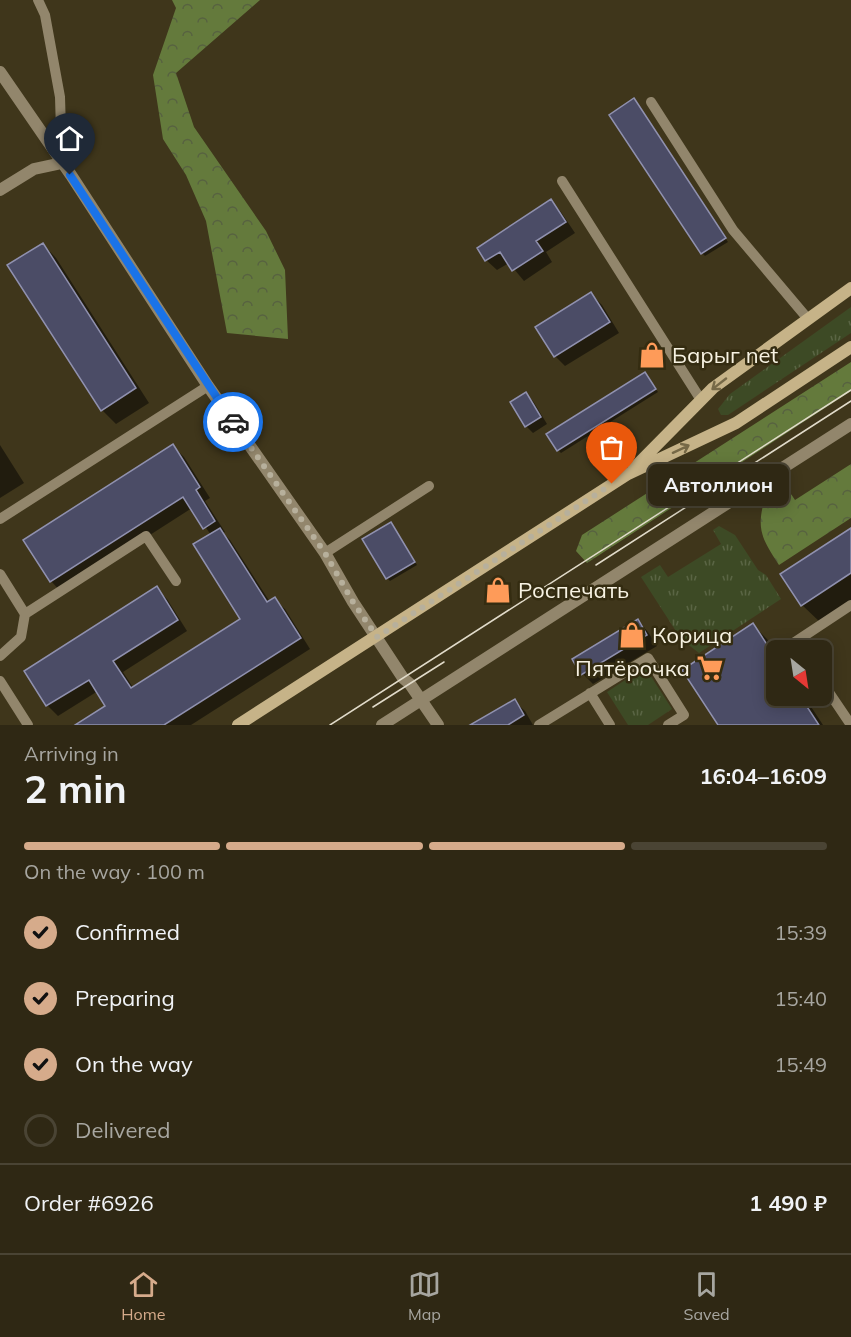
<!DOCTYPE html>
<meta charset="utf-8">
<style>
:root{--surface:#2f2814;--page:#3b3422;--text:#f1f3f6;--muted:#a7a6a0;--line:#4a4434;--accent:#d6ab8b}
body{margin:0;font-family:Mulish,sans-serif;background:var(--page);color:var(--text);height:100vh;display:flex;flex-direction:column;font-size:22px;white-space:nowrap}
*{box-sizing:border-box;margin:0}
p{font-size:20px;color:var(--muted)}
.icon{flex:none;width:33px;height:33px;fill:none;stroke:currentColor;stroke-width:2;stroke-linecap:round;stroke-linejoin:round}
.map{position:relative;height:725px;overflow:hidden}
.side{display:flex;flex-direction:column;background:var(--surface);flex:1}
.side>*{flex:none}
.needle{width:39px;rotate:150deg}
.fabs{position:absolute;left:766px;top:640px;display:grid;gap:12px}
.fabs a{display:grid;place-items:center;width:66px;height:66px;border-radius:9px;background:var(--surface);box-shadow:0 3px 15px #0003,0 0 0 2px var(--line);font-size:30px}
.pin{position:absolute;display:grid;place-items:center;width:51px;height:51px;color:#fff;margin:-62px -26px;border-radius:50% 50% 50% 0;rotate:-45deg;box-shadow:0 0 6px #0007}
.pin .icon{rotate:45deg}
.courier{position:absolute;display:grid;place-items:center;width:60px;height:60px;margin:-30px;border:4px solid #1a73e8;border-radius:50%;background:#fff;color:#222;box-shadow:0 2px 8px #0007}
.bubble{position:absolute;height:42px;border-radius:9px;background:var(--surface);box-shadow:0 3px 15px #0003,0 0 0 2px var(--line);font-size:20px;font-weight:700;line-height:42px;text-align:center}
.headline em{font-style:normal;font-weight:700}
.headline div{display:flex;flex-direction:column-reverse}
.headline{display:flex;align-items:center;justify-content:space-between;height:102px;padding:0 24px}
h1{font-size:39px;font-weight:700;line-height:45px}
.bar{display:grid;grid-template-columns:repeat(4,1fr);gap:9px 6px;align-content:center;height:72px;padding:0 24px}
.bar i{height:8px;border-radius:4px;background:var(--line)}
.bar .active{background:var(--accent)}
.bar p{grid-column:span 4}
.line{display:flex;align-items:center;gap:15px;padding:0 24px;border-top:2px solid var(--line)}
.line div{flex:1}
ol{padding:0 24px;list-style:none}
li{display:flex;align-items:center;gap:18px;height:66px}
li p{margin-inline-start:auto}
li .icon{padding:6px;border-radius:50%;background:var(--accent);color:#111;stroke-width:4}
li:last-child{color:var(--muted)}
li i{width:33px;height:33px;border:3px solid var(--line);border-radius:50%}
.menu{display:flex;justify-content:space-around;align-items:center;height:84px;border-top:2px solid var(--line);background:var(--surface);font-size:16px;color:var(--muted)}
.menu a{display:grid;justify-items:center;gap:3px}
.menu .active{color:var(--accent)}
.map>svg:first-child{display:block}
.grass{fill:url(#grass-tufts)}
.forest{fill:url(#forest-crowns)}
.shadow{fill:#0007}
.building{fill:#4b4c66;stroke:#9091af;stroke-width:1.5}
.lines{fill:none;stroke-linecap:round;stroke-linejoin:round}
.service{stroke:#92866c;stroke-width:10}
.minor{stroke:#92866c;stroke-width:12}
.secondary{stroke:#c6b388;stroke-width:12}
.tram{stroke:#e1dbca;stroke-width:1.5}
.oneway{stroke:#766947}
.done{stroke:#b7b09c;stroke-width:6;stroke-dasharray:0 10.8}
.route{stroke:#1a73e8;stroke-width:8}
.labels{text-anchor:middle;dominant-baseline:central;stroke-width:5;stroke-linejoin:round;paint-order:stroke}
.poi-label{font-size:22px;fill:#f7f2e2;stroke:#342c11;text-anchor:start}
</style>
<div class="map">
<svg width="851" height="725" viewBox="0 0 851 725">
<defs>
<pattern id="grass-tufts" width="24" height="20" patternUnits="userSpaceOnUse" patternTransform="scale(1.5)"><rect width="24" height="20" fill="#3d4a25"/><path d="M3 7l-1-3M5 7V3M7 7l1-3M15 17l-1-3M17 17v-4M19 17l1-3" fill="none" stroke="#5a6544"/></pattern>
<pattern id="forest-crowns" width="20" height="18" patternUnits="userSpaceOnUse" patternTransform="scale(1.5)"><rect width="20" height="18" fill="#647a3c"/><path d="M2 6a3 3 0 1 1 6 0M12 15a3 3 0 1 1 6 0" fill="none" stroke="#576240"/></pattern>
</defs>
<rect width="100%" height="100%" fill="#3f361b"/>
<path class="grass" d="M 851,307 L 851,333 L 728,415 L 721,415 L 718,409 L 730,394 Z
M 719,526 L 735,535 L 758,570 L 766,575 L 781,599 L 699,653 L 681,639 L 641,577 L 660,565 L 668,577 L 721,544 L 713,530 Z
M 645,667 L 672,709 L 648,725 L 628,725 L 607,692 Z"/>
<path class="forest" d="M 172,0 L 260,0 L 176,73 L 194,127 L 266,231 L 285,270 L 288,339 L 227,333 L 206,221 L 186,175 L 163,139 L 153,75 L 176,8 Z
M 851,362 L 851,391 L 587,563 L 576,551 L 582,535 Z
M 851,464 L 851,518 L 779,565 C 760,536 756,528 766,494 L 783,482 L 795,500 Z"/>
<path class="shadow" d="M 636,103 L 728,242 L 705,256 L 702,253 Z
M 551,201 L 561,212 L 575,233 L 546,252 L 552,262 L 524,281 L 509,263 L 497,270 L 486,260 Z
M 43,244 L 56,258 L 149,403 L 116,424 L 102,410 Z
M 591,294 L 602,305 L 619,333 L 565,366 L 555,356 Z
M 645,374 L 658,392 L 561,453 L 558,450 Z
M 526,394 L 533,401 L 547,424 L 533,433 L 526,426 Z
M 0,445 L 24,483 L 0,498 Z
M 173,446 L 184,457 L 210,498 L 205,501 L 225,532 L 223,533 L 230,540 L 270,602 L 274,599 L 285,609 L 310,649 L 191,725 L 78,725 L 107,706 L 98,691 L 58,716 L 47,705 L 26,672 L 156,588 L 167,599 L 187,631 L 123,672 L 134,689 L 243,619 L 211,535 L 192,508 L 61,592 L 51,581 Z
M 393,527 L 417,565 L 390,581 L 387,578 Z
M 851,530 L 851,605 L 822,624 L 802,605 Z
M 638,621 L 648,632 L 657,646 L 593,684 L 583,674 Z
M 753,625 L 767,639 L 777,655 L 777,696 L 804,696 L 823,725 L 720,725 L 684,670 Z
M 514,701 L 525,711 L 533,725 L 488,725 L 484,719 Z"/>
<path class="building" d="M 634,98 L 726,238 L 701,254 L 609,115 Z
M 551,199 L 566,222 L 536,241 L 543,251 L 512,271 L 500,252 L 485,261 L 477,248 Z
M 43,243 L 136,388 L 101,411 L 7,265 Z
M 591,292 L 610,322 L 554,357 L 535,327 Z
M 645,372 L 656,389 L 557,451 L 546,434 Z
M 526,392 L 541,417 L 525,427 L 510,402 Z
M 173,444 L 200,487 L 196,490 L 215,521 L 203,529 L 183,497 L 50,582 L 23,540 Z
M 391,522 L 415,562 L 386,579 L 362,539 Z
M 220,528 L 267,602 L 275,597 L 301,638 L 164,725 L 75,725 L 105,706 L 89,680 L 46,706 L 24,671 L 157,586 L 178,620 L 113,661 L 131,688 L 240,619 L 193,544 Z
M 851,528 L 851,573 L 801,606 L 780,574 Z
M 638,619 L 647,635 L 581,675 L 572,659 Z
M 753,623 L 777,660 L 777,696 L 800,696 L 819,725 L 718,725 L 682,670 Z
M 515,699 L 524,715 L 508,725 L 470,725 Z"/>
<g class="lines">
<path class="service" d="M 38,0 L 45,15 L 60,97 L 62,163
M 651,102 L 733,230 L 808,319
M 562,181 L 701,400
M 0,519 L 208,386
M 325,553 L 429,486
M 0,574 L 25,614 L 21,637 L 0,656
M 25,614 L 146,536 L 176,581
M 801,651 L 795,642 L 851,605
M 0,681 L 28,725
M 822,682 L 851,725
M 590,693 L 610,725
M 539,725 L 648,658 L 684,715 L 668,725"/>
<path class="minor" d="M 0,72 L 71,175 L 208,386 L 325,553 L 353,602 L 403,678 L 410,684 L 438,725
M 0,190 L 34,169 L 62,163
M 382,725 L 851,424"/>
<path class="secondary" d="M 633,469 L 713,388 L 851,288
M 238,725 L 628,474 L 736,423 L 851,347"/>
<path class="tram" d="M 596,565 L 851,401
M 373,707 L 444,662
M 330,725 L 851,390"/>
</g>
<defs><path id="oneway-shaft" d="M-6 0H5M1.5-3L5.5 0L1.5 3" fill="none" stroke-width="1.6" stroke-linecap="round" stroke-linejoin="round" transform="scale(1.5)"/></defs>
<g class="oneway">
<use href="#oneway-shaft" transform="translate(719 384) rotate(142)"/>
<use href="#oneway-shaft" transform="translate(681 449) rotate(-25)"/>
</g>
<g class="lines">
<path class="done" d="M 233,422 L 325,553 L 353,602 L 377,637 L 612,484"/>
<path class="route" d="M 70,175 L 233,422"/>
</g>
<defs>
<g id="shop-bare" transform="scale(2.07)"><path d="M-5-2.5h2.3a2.7 3.5 0 0 1 5.4 0H5L5.5 6h-11ZM-1.5-2.5h3a1.5 2.3 0 0 0-3 0Z" fill="#fe9b59" stroke="#342c11" stroke-width="2.5" paint-order="stroke"/></g>
<g id="supermarket-bare" transform="scale(2.07)"><path d="M-6-5.5h2.5l.6 2H6L4.5 2H-2.5L-4.4-4H-6ZM-1.5 3.2a1.3 1.3 0 1 0 .1 0ZM3 3.2a1.3 1.3 0 1 0 .1 0Z" fill="#fe9b59" stroke="#342c11" stroke-width="2.5" paint-order="stroke"/></g>
</defs>
<g fill-rule="evenodd">
<use href="#shop-bare" x="652" y="355"/>
<use href="#shop-bare" x="498" y="590"/>
<use href="#shop-bare" x="632" y="635"/>
<use href="#supermarket-bare" x="710" y="668"/>
</g>
<g class="labels">
<g class="poi-label">
<text x="672" y="355">Барыг net</text>
<text x="518" y="590">Роспечать</text>
<text x="652" y="635">Корица</text>
<text x="690" y="668" text-anchor="end">Пятёрочка</text>
</g>
</g>
</svg>
<div class="fabs">
<a><svg class="needle" viewBox="-14 -14 28 28"><path d="M0-13l5 13h-10z" fill="#e53935"/><path d="M0 13l5-13h-10z" fill="#a7a6a0"/></svg></a>
</div>
<div class="pin" style="left:612px;top:484px;background:#ea580c"><svg class="icon" aria-label="bag" viewBox="0 0 24 24"><path d="M5 8h14l-1 12H6zM9 8a3 3 0 0 1 6 0"/></svg></div>
<div class="pin" style="left:70px;top:175px;background:#1f2937"><svg class="icon" aria-label="home" viewBox="0 0 24 24"><path d="M3 11l9-7 9 7M6 9v11h12V9"/></svg></div>
<div class="courier" style="left:233px;top:422px"><svg class="icon" aria-label="car" viewBox="0 0 24 24"><path d="M5 17H2v-5l4-1 3-4h7l3 4 3 1v5h-3M9 17h6M6 11h13"/><circle cx="7" cy="17" r="2"/><circle cx="17" cy="17" r="2"/></svg></div>
<div class="bubble" style="left:648px;top:464px;width:141px">Автоллион</div>
</div>
<section class="side">
<div class="headline"><div><h1>2 min</h1><p>Arriving in</p></div><em>16:04–16:09</em></div>
<div class="bar"><i class="active"></i><i class="active"></i><i class="active"></i><i></i><p>On the way · 100 m</p></div>
<ol>
<li><svg class="icon" aria-label="check" viewBox="0 0 24 24"><path d="M5 12l5 5 9-10"/></svg>Confirmed<p>15:39</p></li>
<li><svg class="icon" aria-label="check" viewBox="0 0 24 24"><path d="M5 12l5 5 9-10"/></svg>Preparing<p>15:40</p></li>
<li><svg class="icon" aria-label="check" viewBox="0 0 24 24"><path d="M5 12l5 5 9-10"/></svg>On the way<p>15:49</p></li>
<li><i></i>Delivered</li>
</ol>
<div class="line" style="height:78px"><div>Order #6926</div><b>1 490 ₽</b></div>
</section>
<nav class="menu">
<a class="active"><svg class="icon" aria-label="home" viewBox="0 0 24 24"><path d="M3 11l9-7 9 7M6 9v11h12V9"/></svg>Home</a>
<a><svg class="icon" aria-label="map" viewBox="0 0 24 24"><path d="M3 6l6-2 6 2 6-2v14l-6 2-6-2-6 2zM9 4v14M15 6v14"/></svg>Map</a>
<a><svg class="icon" aria-label="saved" viewBox="0 0 24 24"><path d="M7 4h10v16l-5-4-5 4z"/></svg>Saved</a>
</nav>
